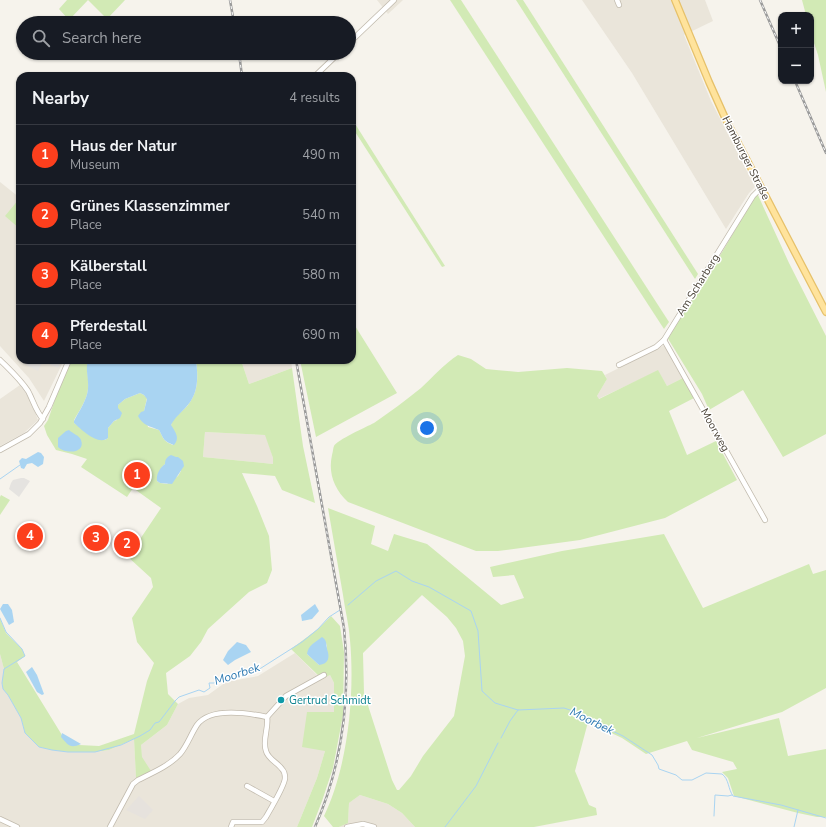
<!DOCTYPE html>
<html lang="en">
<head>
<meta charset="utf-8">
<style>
  :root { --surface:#171b24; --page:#20242c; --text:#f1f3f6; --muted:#9ea1a6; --line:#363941; --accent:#fc3f1d }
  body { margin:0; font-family:"Nunito Sans",sans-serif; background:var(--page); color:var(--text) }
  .controls { position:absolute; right:12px; top:12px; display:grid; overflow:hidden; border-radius:8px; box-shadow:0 1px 3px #0004 }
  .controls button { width:36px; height:36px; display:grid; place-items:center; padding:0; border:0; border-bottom:1px solid var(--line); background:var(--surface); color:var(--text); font:20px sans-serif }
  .you { position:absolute; left:427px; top:428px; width:14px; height:14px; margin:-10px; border:3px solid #fff; border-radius:50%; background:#1a73e8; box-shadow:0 0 0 6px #1a73e833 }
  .badge { display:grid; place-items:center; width:26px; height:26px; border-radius:50%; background:var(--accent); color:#fff; font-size:13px; font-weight:700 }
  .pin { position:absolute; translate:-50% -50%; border:2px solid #fff; box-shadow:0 1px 4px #0006 }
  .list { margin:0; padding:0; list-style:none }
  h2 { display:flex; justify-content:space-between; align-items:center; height:52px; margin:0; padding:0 16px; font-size:17px }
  h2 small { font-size:13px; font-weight:400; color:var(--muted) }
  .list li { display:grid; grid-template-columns:26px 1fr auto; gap:12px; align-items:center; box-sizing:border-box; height:60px; padding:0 16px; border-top:1px solid var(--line) }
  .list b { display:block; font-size:15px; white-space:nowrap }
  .list p { margin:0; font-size:13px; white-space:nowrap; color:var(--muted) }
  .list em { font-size:13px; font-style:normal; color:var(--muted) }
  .icon { flex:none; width:22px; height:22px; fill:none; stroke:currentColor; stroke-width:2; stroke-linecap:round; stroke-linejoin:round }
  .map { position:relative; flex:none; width:826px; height:827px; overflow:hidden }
  .search { position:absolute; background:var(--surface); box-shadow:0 1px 3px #0004; left:16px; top:16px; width:340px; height:44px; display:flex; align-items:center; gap:10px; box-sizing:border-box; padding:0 14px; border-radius:22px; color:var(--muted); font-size:15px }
  .panel { position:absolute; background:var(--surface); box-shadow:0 1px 3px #0004; left:16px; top:72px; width:340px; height:292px; border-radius:12px }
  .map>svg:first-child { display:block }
  .residential { fill:#eae5da }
  .industrial { fill:#e6e2dd }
  .green { fill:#d2eab5; fill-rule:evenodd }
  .parking { fill:#e5e3e0 }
  .water { fill:#a9d4f2 }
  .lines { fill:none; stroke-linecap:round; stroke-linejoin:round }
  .stream { stroke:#a9d4f2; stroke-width:1 }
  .minor-casing { stroke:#c2bbae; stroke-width:6 }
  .major-casing { stroke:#e6c16a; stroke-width:8 }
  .minor { stroke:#fff; stroke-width:4.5 }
  .major { stroke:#ffe39c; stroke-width:5.5 }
  .rail-casing { stroke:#9a9a9a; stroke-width:2.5 }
  .rail { stroke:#fff; stroke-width:1; stroke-dasharray:3; stroke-linecap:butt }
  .culture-dot { fill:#0f9aa8; stroke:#fff; stroke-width:1.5 }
  .labels { text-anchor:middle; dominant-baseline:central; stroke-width:3; stroke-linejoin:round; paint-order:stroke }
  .street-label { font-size:11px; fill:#4b4439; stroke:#fff }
  .culture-label { font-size:11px; fill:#0d838f; stroke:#fff; text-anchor:start }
  .water-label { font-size:12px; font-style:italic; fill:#2e7ab2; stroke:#fff }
</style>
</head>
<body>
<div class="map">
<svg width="826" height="827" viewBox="0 0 826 827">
  <rect width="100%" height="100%" fill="#f6f3ec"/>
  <g class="residential">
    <path d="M377,0H403L388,14Z"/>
    <path d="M582,0H705L713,21L684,35L711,101L755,187L749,193L726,229L632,73Z"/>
    <path d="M0,182L20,198V360H64L44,401L29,378L0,346Z"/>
    <path d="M665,345L683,378L667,386L658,371L598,399L597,396L607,379L605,375Z"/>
    <path d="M241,360H291L292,368L249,384Z"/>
    <path d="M20,385L30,400L38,420L24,433L0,446V399Z"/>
    <path d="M205,432L266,435L273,458V464L203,457Z"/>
    <path d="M295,653L321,679L330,675L334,683V713L307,712L325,751L317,778L297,827H0V654L4,669L2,683L3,689L8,695L21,718L25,733L39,747L52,750L68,752H95L109,750L134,739L136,777L142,775L141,745L167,725L178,704L189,698L208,695L226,682L258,676Z"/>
    <path d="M360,795L388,804L402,813L415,827H339L348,822L349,803Z"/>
  </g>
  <path class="industrial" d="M139,796L153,810L145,819L126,810Z"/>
  <g class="green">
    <path d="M67,0H125L107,19L88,0L69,20L59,9Z"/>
    <path d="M450,0H461L669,322L664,329Z"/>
    <path d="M516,0H523L698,274L695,279Z"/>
    <path d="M802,0H826V92L818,55L811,34V15H806Z"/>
    <path d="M352,119L445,266L442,267L352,127Z"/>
    <path d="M757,193L789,263L826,336V434L783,457L743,390L709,410L702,394L667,337L718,259Z"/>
    <path d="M19,199L20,200V229L5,216Z"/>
    <path d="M352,321L397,393L316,437L300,360H352Z"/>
    <path d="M458,355L471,359L486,369L496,370L518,372L567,368L602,371L607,379L597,396L599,399L658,370L667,386L683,378L694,398L669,411L687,455L716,441L737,480L665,518L580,540L498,551H476L348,502C334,489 328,473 332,455C333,452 333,448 334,446C337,440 366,427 374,423C390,412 406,400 421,388C433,377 444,364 458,355Z"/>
    <path d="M71,360H88C86,369 89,379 88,389C87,400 79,411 74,420V423L92,436L105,440L108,438V428L114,421L117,420L118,405L125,399L140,393L144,395L147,398L144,411L148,427L159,430C164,439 163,441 173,445C173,439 171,432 171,427C171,417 183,412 188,405C199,391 198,376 196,360H241L249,384L292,368L303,446L315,503L282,490L275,476L242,473L257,506L269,536L272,570L267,583L249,592L208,629L201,642L190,656L166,673L168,694L178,704L167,725L141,745L142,757L151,771L136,778L134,739L109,750L95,752H68L52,750L39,747L25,733L21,718L8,695L3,689L2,683L4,669L0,654V618L6,633L22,649L25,656L17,662L65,740L79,745L99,746L134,734L147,681L154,663L137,642L132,618L153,587L151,578L128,557L161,508L133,488L127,497L81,467L87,459L72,454L56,450L47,435L44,426L48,420L60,385ZM205,432L265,435L273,458V464L203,457ZM165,464L181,471L178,476L167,484L160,483L157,481L162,467Z"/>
    <path d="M1,495L10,500L0,515V497Z"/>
    <path d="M328,508L375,526L371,544L388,551L394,534L427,544L501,605L524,598L514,575L493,577L490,567L562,551L664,534L703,608L809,564L813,574L826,570V688L782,712L697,738L779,718L788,756L826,749V817H817L798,813L734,796L728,778L722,772L737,769L733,762L692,750L687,741L646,754L622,738L588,722L575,771L589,805L596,808L597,815L534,827H415L402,813L388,804L360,795L349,803L348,823L339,827H333L324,816C348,766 355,695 350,640C349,625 345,610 343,595C338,566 333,537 328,508ZM422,595L447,617L456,628L463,641L465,656L454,716L423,756L411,776L399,790H397L392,780L364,693L363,653Z"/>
    <path d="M331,616L340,626L344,652L343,715L333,768L322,801L312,827H297L317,778L325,751L302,747L307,712H334V683L330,675L322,679L291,649L318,629ZM326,643L327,646L319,665L307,654Z"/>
  </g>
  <g class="parking">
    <path d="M29,360H62L58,368L43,361L38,371L26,365Z"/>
    <path d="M21,478H24L30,481L19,497L9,489L11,483L13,480Z"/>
  </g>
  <g class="water">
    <path d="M88,360H196C198,376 199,393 187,406C181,413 175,417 171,425C176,433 180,438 174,445C163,441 164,439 159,430C150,426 143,426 138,416L141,412L144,411L147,399L144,395L140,393L125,399L118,405V408L122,413L120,418L114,421L108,428V438C98,446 82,430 74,423V421C79,411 87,400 88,389C89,379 85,369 88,360Z"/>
    <path d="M69,430C72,433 80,436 81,440C86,454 65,454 58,447V438L66,431Z"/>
    <path d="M38,452L41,453L44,457L43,464L38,467L32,463L27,464L24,469L21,468L19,461L22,458L26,459Z"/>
    <path d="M171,455L176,457H178L183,461L184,466L172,484L160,483L157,481C156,474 160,468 165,464C165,459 167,457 171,455Z"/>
    <path d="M3,604H8L12,610L14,622L9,625L0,609Z"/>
    <path d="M315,604L319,611L312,619L302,621L301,615Z"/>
    <path d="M322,637C327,640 326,644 327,649C330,657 329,664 319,665L307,654C308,645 316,642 322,637Z"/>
    <path d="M237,642L246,645L251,652L235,660L228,665L223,660L228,651Z"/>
    <path d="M32,667L37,675L44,694L42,695L37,692L26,672Z"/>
    <path d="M62,733L81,744C70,749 68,745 61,737Z"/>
  </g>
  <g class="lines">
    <g class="stream">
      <path d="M0,479L20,465"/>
      <path d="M348,605L376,581L396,571L412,581L429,587L471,611L478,631L482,691L495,703L518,710L564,708L573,711L587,719L623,736L652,755L658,765L659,769L676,775L682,780H692L706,773L722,774C729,779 728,789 733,796L781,805L826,818"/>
      <path d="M0,618L6,632L22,649L25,656L4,669L2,683L3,689L8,695L21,718L25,733L39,747L52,750L68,752H95L121,745L140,736L150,730L155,723L159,722L175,701L179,697L199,690L204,692L210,688L209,683H214L217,681H220L223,677L258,670L302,642L318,629L329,617L340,610"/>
      <path d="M501,738L510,721L518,710"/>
      <path d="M714,816L715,795L728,796L732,795"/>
      <path d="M445,827L476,786L498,743"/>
      <path d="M794,827L798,810"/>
    </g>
    <g class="minor-casing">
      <g id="minor">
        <path d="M617,0L619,5"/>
        <path d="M349,43L394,0"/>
        <path d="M315,76L339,53"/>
        <path d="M664,340L765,520"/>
        <path d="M0,360C10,370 20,379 28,391C33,400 36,412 43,419"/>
        <path d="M619,365L656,347L664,340L753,196L762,187"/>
        <path d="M0,450L29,434L40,423L49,407L69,360"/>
        <path d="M267,717L286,696L324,675"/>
        <path d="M247,786L274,801"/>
        <path d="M0,819L17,827"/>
        <path d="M110,827L133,784L138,780C152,773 169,766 180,754C187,746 191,734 197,725C210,707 248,713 267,717"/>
        <path d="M231,827L233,822H262L266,817C270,810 285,785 285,778C285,775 285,772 282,769C278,763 268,759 266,751C262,740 269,728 267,717"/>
        <path d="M347,827L363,824L374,827"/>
      </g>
    </g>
    <g class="major-casing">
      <path id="major" d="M675,0L709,82L726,120L826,312"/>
    </g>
    <use href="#minor" class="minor"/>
    <use href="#major" class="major"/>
    <g class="rail-casing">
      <g id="rail">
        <path d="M230,0L234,23"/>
        <path d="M760,0L781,48"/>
        <path d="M239,53L242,76"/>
        <path d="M795,81L826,153"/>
        <path d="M296,360L344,628C351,698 343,763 315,827"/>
      </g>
    </g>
    <use href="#rail" class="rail"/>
  </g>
  <circle class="culture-dot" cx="281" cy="700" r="4"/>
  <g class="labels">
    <g class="street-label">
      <text transform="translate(746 158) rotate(63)">Hamburger Straße</text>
      <text transform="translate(698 285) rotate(-58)">Am Scharberg</text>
      <text transform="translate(715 430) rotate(61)">Moorweg</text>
    </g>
    <g class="culture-label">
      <text x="289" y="700">Gertrud Schmidt</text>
    </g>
    <g class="water-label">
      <text transform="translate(237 674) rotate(-18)">Moorbek</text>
      <text transform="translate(592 721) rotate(26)">Moorbek</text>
    </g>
  </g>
</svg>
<div class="controls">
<button>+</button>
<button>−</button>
</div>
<div class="you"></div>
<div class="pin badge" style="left:137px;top:475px">1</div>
<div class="pin badge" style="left:127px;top:544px">2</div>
<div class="pin badge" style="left:96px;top:538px">3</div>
<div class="pin badge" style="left:30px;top:536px">4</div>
<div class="search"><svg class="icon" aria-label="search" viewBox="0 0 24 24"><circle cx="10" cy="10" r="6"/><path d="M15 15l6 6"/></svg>Search here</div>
<section class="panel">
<h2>Nearby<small>4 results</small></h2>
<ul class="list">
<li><span class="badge">1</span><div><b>Haus der Natur</b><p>Museum</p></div><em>490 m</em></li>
<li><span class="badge">2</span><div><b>Grünes Klassenzimmer</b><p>Place</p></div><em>540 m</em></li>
<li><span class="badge">3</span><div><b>Kälberstall</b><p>Place</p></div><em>580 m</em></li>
<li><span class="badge">4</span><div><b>Pferdestall</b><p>Place</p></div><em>690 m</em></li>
</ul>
</section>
</div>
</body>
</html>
